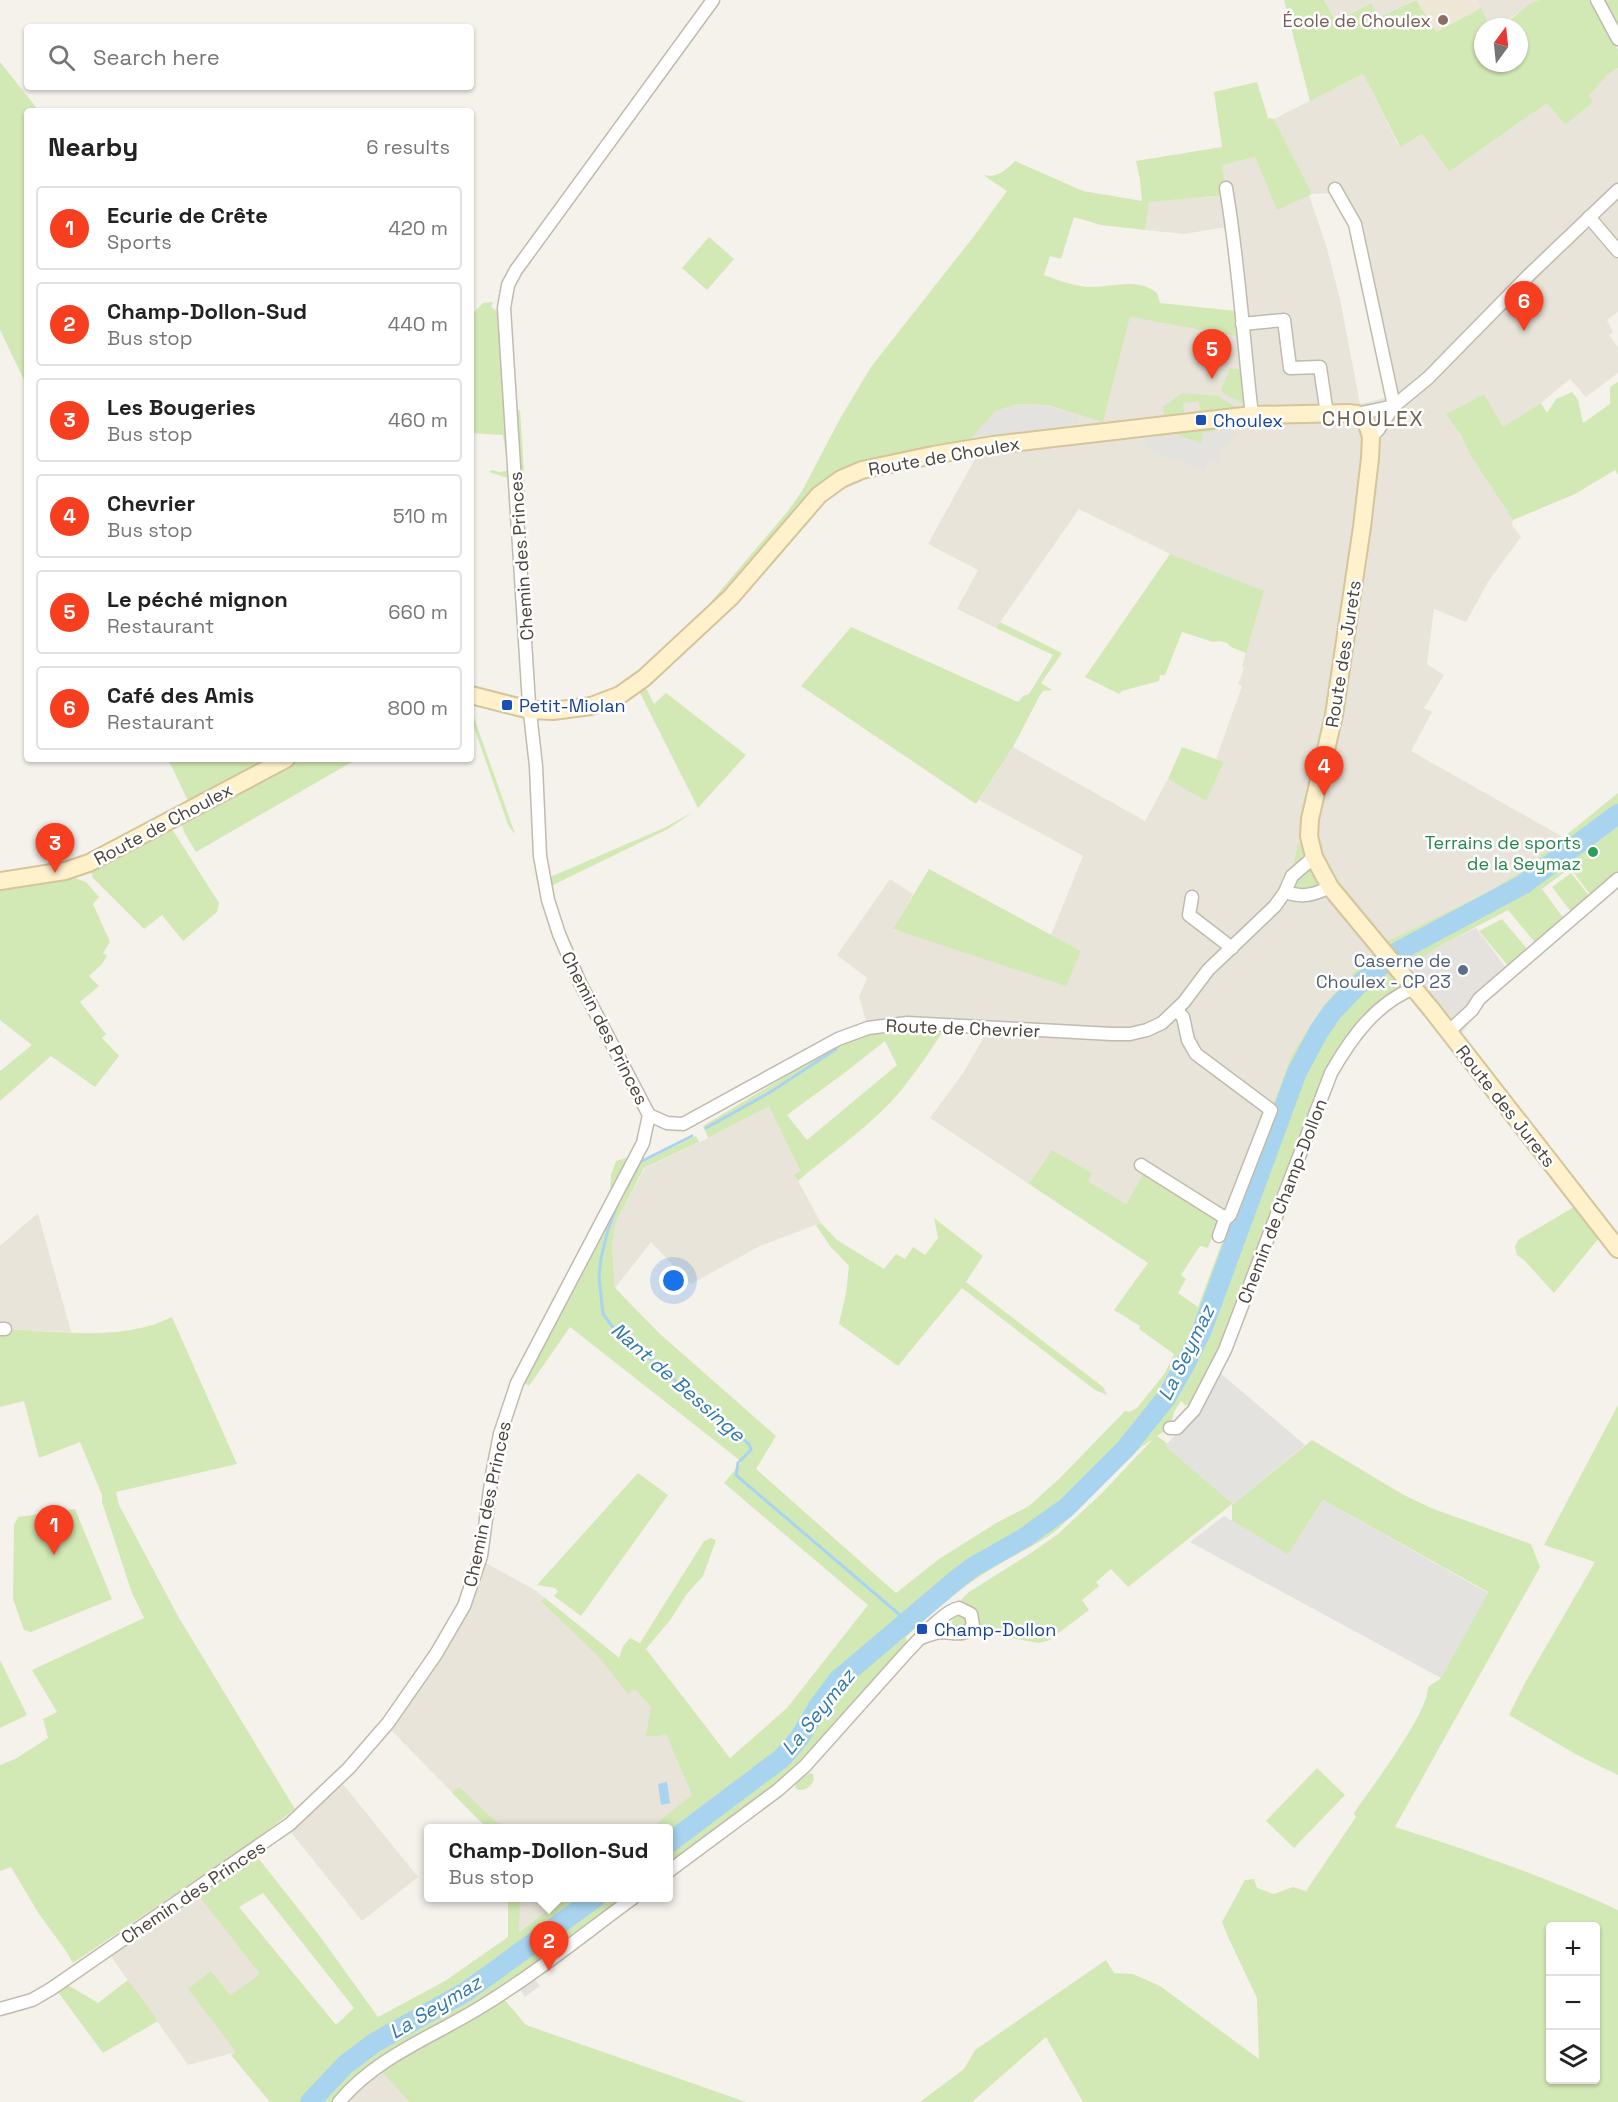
<!DOCTYPE html>
<html lang="en">
<head>
<meta charset="utf-8">
<style>
  :root { --surface:#fff; --page:#f6f6f6; --text:#222; --muted:#767676; --line:#e0e0e0; --accent:#f63f21 }
  body { margin:0; font-family:"Space Grotesk",sans-serif; background:var(--page); color:var(--text) }
  .controls { position:absolute; right:18px; bottom:18px; display:grid; overflow:hidden; border-radius:6px; box-shadow:0 2px 4px #0004 }
  .controls button { width:54px; height:54px; display:grid; place-items:center; padding:0; border:0; border-bottom:2px solid var(--line); background:var(--surface); color:var(--text); font:30px sans-serif }
  .compass { position:absolute; left:1474px; top:18px; width:54px; height:54px; border-radius:50%; background:var(--surface); box-shadow:0 2px 4px #0004; rotate:15deg }
  .you { position:absolute; left:674px; top:1281px; width:21px; height:21px; margin:-15px; border:4px solid #fff; border-radius:50%; background:#1a73e8; box-shadow:0 0 0 9px #1a73e833 }
  .badge { display:grid; place-items:center; width:39px; height:39px; border-radius:50%; background:var(--accent); color:#fff; font-size:20px; font-weight:700 }
  .pin { position:absolute; translate:-50% -50px; filter:drop-shadow(0 2px 3px #0008) }
  .pin::after { content:''; position:absolute; top:32px; width:21px; height:18px; background:inherit; clip-path:polygon(0 0,100% 0,50% 100%) }
  .popup { position:absolute; left:424px; top:1824px; width:249px; height:78px; box-sizing:border-box; display:grid; place-content:center; border-radius:6px; background:var(--surface); filter:drop-shadow(0 2px 4px #0005); font-size:20px; white-space:nowrap; color:var(--muted) }
  .popup b { font-size:22px; color:var(--text) }
  .popup::after { content:''; position:absolute; left:50%; top:100%; margin-left:-12px; border:12px solid transparent; border-top-color:var(--surface) }
  .list { margin:0; padding:0; list-style:none }
  h2 { display:flex; justify-content:space-between; align-items:center; height:78px; margin:0; padding:0 24px; font-size:26px }
  h2 small { font-size:20px; font-weight:400; color:var(--muted) }
  .list li { display:grid; grid-template-columns:39px 1fr auto; gap:18px; align-items:center; box-sizing:border-box; height:84px; margin:0 12px 12px; padding:0 12px; border:2px solid var(--line); border-radius:6px }
  .list b { display:block; font-size:22px; white-space:nowrap }
  .list p { margin:0; font-size:20px; white-space:nowrap; color:var(--muted) }
  .list em { font-size:20px; font-style:normal; color:var(--muted) }
  .icon { flex:none; width:33px; height:33px; fill:none; stroke:currentColor; stroke-width:2; stroke-linecap:round; stroke-linejoin:round }
  .map { position:relative; flex:none; width:1618px; height:2102px; overflow:hidden }
  .search { position:absolute; background:var(--surface); box-shadow:0 2px 4px #0004; left:24px; top:24px; width:450px; height:66px; display:flex; align-items:center; gap:15px; box-sizing:border-box; padding:0 21px; border-radius:6px; color:var(--muted); font-size:22px }
  .panel { position:absolute; background:var(--surface); box-shadow:0 2px 4px #0004; left:24px; top:108px; width:450px; height:654px; border-radius:6px }
  .map>svg:first-child { display:block }
  .residential { fill:#e9e4d9 }
  .industrial { fill:#e5e1dc }
  .education { fill:#eee7d5 }
  .green { fill:#d2e8b5; fill-rule:evenodd }
  .parking { fill:#e4e2df }
  .water { fill:#a9d4f0 }
  .lines { fill:none; stroke-linecap:round; stroke-linejoin:round }
  .stream { stroke:#a9d4f0; stroke-width:3 }
  .river { stroke:#a9d4f0; stroke-width:20 }
  .street-casing { stroke:#c1baad; stroke-width:15 }
  .secondary-casing { stroke:#d4c59b; stroke-width:20 }
  .street { stroke:#fff; stroke-width:12 }
  .secondary { stroke:#fef1cc; stroke-width:16 }
  .education-dot { fill:#8d6e63; stroke:#fff; stroke-width:2 }
  .transit-dot { fill:#1a4fb4; stroke:#fff; stroke-width:2 }
  .leisure-dot { fill:#2e9e5b; stroke:#fff; stroke-width:2 }
  .service-dot { fill:#5c6f8a; stroke:#fff; stroke-width:2 }
  .labels { text-anchor:middle; dominant-baseline:central; stroke-width:5; stroke-linejoin:round; paint-order:stroke }
  .education-label { font-size:18px; fill:#785e54; stroke:#fff; text-anchor:end }
  .transit-label { font-size:18px; fill:#164399; stroke:#fff; text-anchor:start }
  .street-label { font-size:18px; fill:#494339; stroke:#fff }
  .leisure-label { font-size:18px; fill:#27864d; stroke:#fff; text-anchor:end }
  .service-label { font-size:18px; fill:#4e5e75; stroke:#fff; text-anchor:end }
  .water-label { font-size:20px; font-style:italic; fill:#307aad; stroke:#fff }
  .quarter-label { font-size:21px; letter-spacing:1.5px; fill:#6c6050; stroke:#fff }
</style>
</head>
<body>
<div class="map">
<svg width="1618" height="2102" viewBox="0 0 1618 2102">
  <rect width="100%" height="100%" fill="#f5f2eb"/>
  <g class="residential">
    <path d="M1324,0H1415L1379,17L1370,3L1340,19L1334,18Z"/>
    <path d="M1416,0H1538L1504,22L1493,24L1488,23L1480,8L1435,32Z"/>
    <path d="M1618,68V312L1607,320L1613,332L1609,335L1618,347V373L1586,397L1570,379L1541,403L1502,428L1484,394L1447,414L1461,435L1470,455L1513,520L1512,525L1521,537L1488,582L1466,622L1434,609L1427,664L1444,675L1424,708L1432,712L1411,751L1563,837L1524,870L1490,891L1386,942L1344,982L1323,1006L1292,1054L1223,1240L1145,1171L1126,1204L1088,1181L1092,1173L1052,1151L1029,1184L930,1118L963,1073L983,1039L977,1034L868,1028L859,997L867,978L837,955L890,879L913,894L893,930L1081,951L1051,935L1083,856L979,800L1013,747L1145,821L1168,779L1206,800L1224,762L1216,759L1242,686L1238,684L1244,668L1242,666L1263,591L1170,554L1079,509L996,628L957,609L978,570L928,544L977,455L968,442L996,411L1018,404L1048,405L1103,421L1130,317L1237,335L1234,267L1227,227L1184,234L1145,230L1148,202L1224,195L1226,188L1222,165L1255,157L1277,209L1309,195L1326,245L1340,299L1360,404L1389,397L1354,230L1333,193L1312,194L1274,119L1363,74L1399,147L1422,134L1449,172L1547,103L1565,125L1593,102L1589,96L1607,75Z"/>
    <path d="M769,1105L800,1172L795,1175L821,1223L760,1246L691,1284L651,1242L615,1288L612,1246L616,1222L645,1168L708,1138Z"/>
    <path d="M38,1213L71,1332L6,1329L0,1333V1246Z"/>
    <path d="M484,1562L535,1590L616,1655L610,1657L660,1718L697,1807L666,1828H487L389,1728L438,1659L461,1624L472,1600Z"/>
    <path d="M342,1783L418,1877L362,1921L290,1831Z"/>
    <path d="M198,1895L260,1974L230,1995L237,2052L188,2065L110,1955Z"/>
    <path d="M508,1898H563L518,1932Z"/>
    <path d="M503,1998L382,2072L409,2102H332L345,2087Z"/>
  </g>
  <path class="industrial" d="M1476,928L1507,969L1491,996L1459,1036L1418,984L1412,965L1440,946Z"/>
  <path class="education" d="M1416,0H1477L1481,8L1435,32Z"/>
  <g class="green">
    <path d="M1284,0H1324L1334,18L1340,19L1371,3L1379,17L1416,0L1436,32L1481,8L1488,23C1509,30 1521,5 1539,0C1550,0 1578,0 1592,0L1618,50V68L1607,75L1589,96L1593,102L1565,125L1547,103L1449,172L1422,134L1400,147L1363,74L1310,101ZM1483,27H1519V63H1483Z"/>
    <path d="M1604,0H1618V32L1605,3Z"/>
    <path d="M0,62L39,111H27V386L0,330Z"/>
    <path d="M1257,82L1268,118L1274,119L1312,194L1277,210L1255,157L1222,165L1226,188L1225,195L1149,202L1145,230L1101,225L1074,217L1061,259L1050,256L1044,275C1058,280 1076,287 1091,287C1113,287 1138,277 1157,293L1160,303L1236,311L1237,336L1130,317L1103,422L1048,405L1018,404L996,411L968,442L840,471L825,480L740,578L699,616L788,511L802,491L841,417L871,367L974,236L1007,191L983,175C998,178 1005,171 1015,161L1083,191L1142,201L1140,180L1136,161L1222,147L1214,92Z"/>
    <path d="M709,237L734,259L707,290L682,268Z"/>
    <path d="M493,302L491,307L498,312L510,475L508,478L489,472L492,470L500,472L506,471L508,468L503,435L471,433V315L483,303Z"/>
    <path d="M1230,368L1241,370L1244,398L1242,403L1223,393L1221,390Z"/>
    <path d="M1618,382V475L1615,470L1575,494L1513,520L1470,455L1461,435L1446,414L1484,394L1503,427L1541,403L1547,413L1556,399L1572,392L1578,400L1583,423L1610,404V387Z"/>
    <path d="M1182,393L1217,396L1236,407L1200,411L1199,401L1183,403L1184,413L1165,419L1163,407Z"/>
    <path d="M520,410L526,504H521L514,411Z"/>
    <path d="M1219,427L1202,444L1173,433L1162,437L1155,435V432Z"/>
    <path d="M1170,554L1264,591L1246,653L1231,647L1227,643L1220,641L1213,642L1182,632L1165,675H1160L1159,681L1122,691L1119,694L1085,677Z"/>
    <path d="M1000,622L1062,653L1041,683L1052,690L1043,691L1040,695L1013,747L976,804L801,686L851,627L1018,702L1023,696L1029,694L1053,655L996,628Z"/>
    <path d="M646,688L654,704L666,693L746,755L698,808L640,693Z"/>
    <path d="M471,709L515,834L509,827L471,719Z"/>
    <path d="M1182,747L1224,762L1206,801L1168,779Z"/>
    <path d="M168,759H273L189,803Z"/>
    <path d="M306,759H357L196,852L184,832L181,821L295,760Z"/>
    <path d="M1618,793V883L1596,902L1570,868L1542,889L1565,920L1537,945L1508,910L1440,946L1412,965L1409,961L1404,964L1386,942L1490,891L1523,870Z"/>
    <path d="M693,812L668,829L551,886L550,877L664,828Z"/>
    <path d="M170,829L174,832L219,903L217,912L183,941L162,915L144,929L92,877V868Z"/>
    <path d="M1304,841C1306,851 1303,860 1293,866L1298,844Z"/>
    <path d="M1308,868L1313,870L1318,885L1315,890L1298,891L1293,886L1297,876Z"/>
    <path d="M929,869L1081,951L1066,986L893,929Z"/>
    <path d="M1571,873L1590,897L1572,913L1552,887Z"/>
    <path d="M72,877L86,882L99,897L93,904L110,942L103,953L107,956L102,964L89,976L99,986L80,1002L106,1034L102,1038L119,1056L95,1087L51,1056L0,1101V1071L32,1045L0,1020V888Z"/>
    <path d="M1502,919L1528,950L1509,967L1479,931Z"/>
    <path d="M1375,952L1414,988L1381,1007L1324,1089L1316,1092L1308,1114L1311,1123L1291,1177L1282,1182L1273,1203L1277,1212L1253,1275L1244,1279L1237,1302L1241,1308L1197,1405H1185L1181,1401L1174,1412L1170,1428L1157,1436L1168,1444L1166,1446L1233,1504L1312,1440L1402,1494L1431,1508L1531,1544L1540,1567L1395,1827C1471,1851 1546,1877 1618,1910V2102H1083L1046,2037L972,2102H920L964,2069L975,2050L1106,1960L1114,1973L1133,1974L1160,1986L1259,2059L1257,1998L1228,1937L1222,1922L1245,1880L1254,1879L1257,1888L1274,1894L1293,1887L1306,1891L1356,1817L1354,1813C1371,1788 1429,1712 1428,1687L1440,1679L1488,1592L1323,1500L1288,1555L1232,1521V1504L1128,1587L1111,1569L1096,1582L1099,1586L1082,1600L1089,1610L1048,1641L1038,1643L981,1632C974,1616 984,1608 959,1602L969,1592L1031,1553L1058,1534L1102,1493L1153,1439L1140,1448L1057,1530C1037,1545 1014,1555 993,1568C961,1587 933,1612 906,1637L907,1643L815,1748L791,1772L669,1866V1828H657V1823L692,1795L666,1734L657,1736H646L651,1707L635,1689L628,1694L598,1656L541,1601L545,1598L619,1658L623,1646L630,1638L640,1643L704,1541L711,1538L716,1540L703,1576L686,1595L671,1619L646,1649L730,1758L787,1708L868,1605L724,1483L742,1462L570,1327L529,1386L524,1383L641,1163L696,1136L699,1142L644,1168L616,1222L612,1246L615,1288L659,1333L776,1436L756,1469L896,1593L939,1559L998,1522L1029,1506L1061,1477L1125,1411L1130,1412L1137,1408L1165,1373L1174,1354L1139,1329L1140,1326L1114,1310L1148,1263L1029,1184L1052,1150L1092,1173L1088,1181L1126,1204L1145,1171L1212,1211L1218,1222L1208,1248L1200,1246L1181,1275L1186,1279L1178,1293L1198,1307L1292,1054L1323,1006L1344,982ZM1550,1926H1596V2080H1550Z"/>
    <path d="M890,1029L932,1030V1033H942C926,1057 910,1081 890,1103C862,1132 828,1155 798,1181L794,1175L800,1171L769,1106L708,1138L703,1126L839,1044L864,1035ZM885,1041L897,1065L807,1140L787,1115L843,1074Z"/>
    <path d="M629,1157L610,1193L611,1175L616,1161Z"/>
    <path d="M1574,1207L1598,1239L1554,1293L1524,1260L1517,1255L1515,1247L1518,1240Z"/>
    <path d="M934,1218L983,1256L966,1282L1103,1387L1107,1395L1095,1390L962,1288L898,1366L839,1324L846,1293L849,1266L830,1246L816,1225L821,1223L837,1240L884,1269L896,1254L905,1259L913,1247L925,1255L938,1238Z"/>
    <path d="M172,1317L237,1464L116,1492L119,1505L179,1618L295,1809L259,1837L73,1963L66,1951L39,1914L11,1867L0,1871V1765L15,1759L48,1738L43,1719L57,1712L32,1670L144,1618L132,1593L102,1502V1495L80,1442L39,1458L24,1401L0,1407V1333L5,1329C59,1331 122,1342 172,1317Z"/>
    <path d="M1618,1405V1775L1577,1755L1509,1715L1526,1681L1595,1562L1544,1545Z"/>
    <path d="M638,1473L668,1495L581,1616L554,1596L558,1591L555,1588L537,1585Z"/>
    <path d="M75,1509L112,1599L31,1632L24,1630L13,1599L14,1525L18,1517Z"/>
    <circle cx="959" cy="1622" r="7"/>
    <path d="M0,1660L27,1715L0,1728Z"/>
    <path d="M1317,1768L1345,1795L1294,1848L1266,1821Z"/>
    <path d="M809,1773L813,1774L814,1779C811,1787 805,1792 796,1789L795,1783Z"/>
    <path d="M459,1787L497,1823L508,1828H487L452,1793Z"/>
    <path d="M259,1859L319,1935L378,2017L445,1981L508,1937V1898H520L519,1932L563,1898H625L496,1991L345,2087L332,2102H270L231,2055L236,2052L188,1989L211,1971L230,1995L260,1974L198,1895L249,1860ZM263,1893L354,2008L336,2025L239,1907Z"/>
    <path d="M128,1980L158,2021L103,2053L58,1992L68,1985L98,2003Z"/>
    <path d="M503,1998L526,2025L746,2102H409L382,2072Z"/>
  </g>
  <g class="parking">
    <path d="M1515,297L1527,309L1522,314L1516,308L1510,316L1504,309Z"/>
    <path d="M1019,405L1047,406L1078,417L1077,424L1053,426V429L973,437L996,411Z"/>
    <path d="M1243,426L1223,447L1217,463L1209,460L1204,471L1148,449L1141,436L1155,435L1162,437L1173,433L1201,444L1203,432L1217,431L1219,427Z"/>
    <path d="M1218,1371L1305,1445L1233,1504L1165,1446L1194,1415Z"/>
    <path d="M1323,1500L1488,1593L1441,1678L1190,1542L1224,1516L1288,1555Z"/>
    <path d="M535,1979L540,1986L525,1997L520,1990Z"/>
  </g>
  <path class="water" d="M667,1782L670,1803L661,1805L658,1784Z"/>
  <g class="lines">
    <g class="stream">
      <path d="M706,1128L769,1093L836,1049"/>
      <path d="M626,1189L640,1162L692,1136"/>
      <path d="M617,1205L608,1230L601,1258L599,1277L603,1314L612,1326L749,1444L751,1450L738,1463L736,1475L907,1621"/>
    </g>
    <g class="river">
      <path d="M669,1843L782,1758L800,1737L820,1704L838,1680L956,1580L973,1567L1024,1538L1066,1508L1126,1448L1166,1398L1187,1361L1202,1330L1297,1072L1319,1031L1332,1012L1357,986L1397,952L1524,884L1618,814"/>
      <path d="M310,2102L345,2065L374,2043L467,1991L595,1898"/>
    </g>
    <g class="street-casing">
      <g id="street">
        <path d="M1597,0L1618,39"/>
        <path d="M1226,188C1239,263 1243,339 1252,415"/>
        <path d="M1335,189L1355,224L1394,406"/>
        <path d="M1589,217L1618,251"/>
        <path d="M1242,324L1284,320L1290,368L1320,367L1327,414"/>
        <path d="M1357,414L1394,406"/>
        <path d="M1371,437L1378,430L1394,406L1428,378L1529,275L1618,190"/>
        <path d="M1285,892C1302,898 1314,895 1330,887"/>
        <path d="M1192,897L1189,915L1232,948"/>
        <path d="M1448,1032L1472,1010L1479,999L1618,879"/>
        <path d="M649,1115L667,1123L683,1124L838,1039L868,1028L907,1023L1112,1034H1130L1147,1030L1162,1023L1184,1002L1208,970L1275,906L1285,892L1292,876L1314,857"/>
        <path d="M1141,1165L1222,1216L1228,1217L1230,1215L1271,1110L1196,1054L1188,1040L1183,1017L1176,1010"/>
        <path d="M1219,1236L1226,1216"/>
        <path d="M0,1329H5"/>
        <path d="M1170,1428H1177L1194,1410L1225,1350L1331,1073C1351,1038 1375,1004 1414,988"/>
        <path d="M669,1871L778,1790L805,1766L906,1653C918,1641 943,1611 959,1608L971,1614L973,1625C966,1638 953,1632 941,1632C934,1633 928,1635 921,1638"/>
        <path d="M0,2009L32,2000L51,1989L290,1824L349,1768L388,1723L436,1654L464,1606L481,1556L492,1475L500,1434L517,1383L643,1143L649,1115L580,983L559,934L548,900L540,856L536,766L529,704L504,308L508,285L516,270L713,0"/>
        <path d="M339,2102C377,2056 435,2036 484,2005C536,1973 584,1934 633,1898"/>
      </g>
    </g>
    <g class="secondary-casing">
      <g id="secondary">
        <path d="M471,695L530,710L553,711L591,706L620,695L644,678L731,597L819,495L841,479L862,470L933,455L993,445L1252,415L1349,413L1357,414L1367,424L1371,437L1370,458L1362,527L1334,715L1310,819L1309,836L1314,857L1330,887L1431,1009L1618,1249"/>
        <path d="M0,881L65,871L89,863L286,759"/>
      </g>
    </g>
    <use href="#street" class="street"/>
    <use href="#secondary" class="secondary"/>
  </g>
  <circle class="education-dot" cx="1443" cy="20" r="6"/>
  <g class="transit-dot">
    <rect x="1195" y="414" width="12" height="12" rx="3"/>
    <rect x="501" y="699" width="12" height="12" rx="3"/>
    <rect x="916" y="1623" width="12" height="12" rx="3"/>
  </g>
  <circle class="leisure-dot" cx="1593" cy="852" r="6"/>
  <circle class="service-dot" cx="1463" cy="970" r="6"/>
  <g class="labels">
    <g class="education-label">
      <text x="1431" y="20">École de Choulex</text>
    </g>
    <g class="transit-label">
      <text x="1213" y="420">Choulex</text>
      <text x="519" y="705">Petit-Miolan</text>
      <text x="934" y="1629">Champ-Dollon</text>
    </g>
    <g class="street-label">
      <text transform="translate(944 456) rotate(-10)">Route de Choulex</text>
      <text transform="translate(521 556) rotate(-94)">Chemin des Princes</text>
      <text transform="translate(1343 654) rotate(-81)">Route des Jurets</text>
      <text transform="translate(163 824) rotate(-28)">Route de Choulex</text>
      <text transform="translate(605 1028) rotate(63)">Chemin des Princes</text>
      <text transform="translate(963 1028) rotate(2)">Route de Chevrier</text>
      <text transform="translate(1506 1106) rotate(52)">Route des Jurets</text>
      <text transform="translate(1282 1201) rotate(-69)">Chemin de Champ-Dollon</text>
      <text transform="translate(487 1504) rotate(-78)">Chemin des Princes</text>
      <text transform="translate(193 1892) rotate(-34)">Chemin des Princes</text>
    </g>
    <g class="leisure-label">
      <text x="1581" y="842">Terrains de sports<tspan x="1581" dy="21">de la Seymaz</tspan></text>
    </g>
    <g class="service-label">
      <text x="1451" y="960">Caserne de<tspan x="1451" dy="21">Choulex - CP 23</tspan></text>
    </g>
    <g class="water-label">
      <text transform="translate(1186 1353) rotate(-64)">La Seymaz</text>
      <text transform="translate(678 1382) rotate(41)">Nant de Bessinge</text>
      <text transform="translate(818 1712) rotate(-51)">La Seymaz</text>
      <text transform="translate(435 2007) rotate(-31)">La Seymaz</text>
    </g>
    <g class="quarter-label">
      <text x="1373" y="418">CHOULEX</text>
    </g>
  </g>
</svg>
<div class="controls">
<button>+</button>
<button>−</button>
<button><svg class="icon" aria-label="layers" viewBox="0 0 24 24"><path d="M12 4l9 5-9 5-9-5zM3 14l9 5 9-5"/></svg></button>
</div>
<svg class="compass" viewBox="-18 -18 36 36"><path d="M0-13l5 13h-10z" fill="#e53935"/><path d="M0 13l5-13h-10z" fill="#767676"/></svg>
<div class="you"></div>
<div class="pin badge" style="left:54px;top:1555px">1</div>
<div class="pin badge" style="left:549px;top:1971px">2</div>
<div class="popup"><b>Champ-Dollon-Sud</b>Bus stop</div>
<div class="pin badge" style="left:55px;top:873px">3</div>
<div class="pin badge" style="left:1324px;top:796px">4</div>
<div class="pin badge" style="left:1212px;top:379px">5</div>
<div class="pin badge" style="left:1524px;top:331px">6</div>
<div class="search"><svg class="icon" aria-label="search" viewBox="0 0 24 24"><circle cx="10" cy="10" r="6"/><path d="M15 15l6 6"/></svg>Search here</div>
<section class="panel">
<h2>Nearby<small>6 results</small></h2>
<ul class="list">
<li><span class="badge">1</span><div><b>Ecurie de Crête</b><p>Sports</p></div><em>420 m</em></li>
<li><span class="badge">2</span><div><b>Champ-Dollon-Sud</b><p>Bus stop</p></div><em>440 m</em></li>
<li><span class="badge">3</span><div><b>Les Bougeries</b><p>Bus stop</p></div><em>460 m</em></li>
<li><span class="badge">4</span><div><b>Chevrier</b><p>Bus stop</p></div><em>510 m</em></li>
<li><span class="badge">5</span><div><b>Le péché mignon</b><p>Restaurant</p></div><em>660 m</em></li>
<li><span class="badge">6</span><div><b>Café des Amis</b><p>Restaurant</p></div><em>800 m</em></li>
</ul>
</section>
</div>
</body>
</html>
